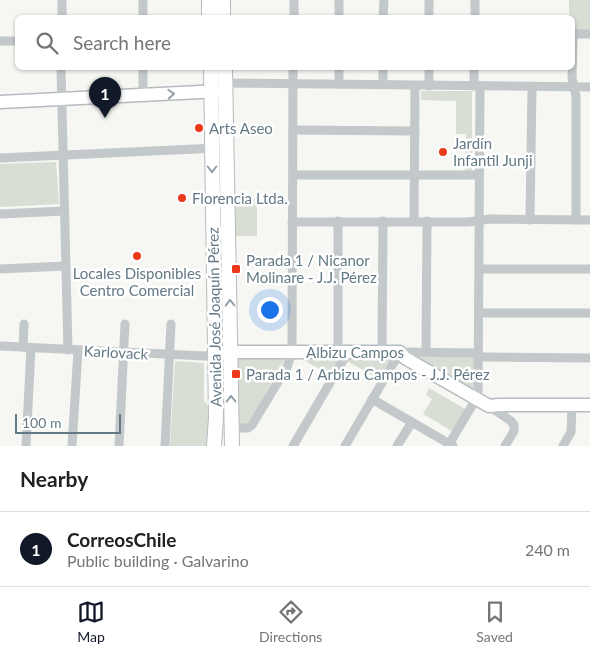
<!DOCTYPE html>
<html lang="en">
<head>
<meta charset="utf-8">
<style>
  :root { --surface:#fff; --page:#f2f2f2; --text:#202124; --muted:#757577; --line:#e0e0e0; --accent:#111827 }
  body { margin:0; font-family:Lato,sans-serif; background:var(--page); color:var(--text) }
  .scale { position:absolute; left:15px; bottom:12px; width:106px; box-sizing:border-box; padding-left:5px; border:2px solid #637985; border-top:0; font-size:14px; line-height:18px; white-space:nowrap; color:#637985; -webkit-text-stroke:4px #fff; paint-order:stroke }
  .you { position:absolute; left:269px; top:309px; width:18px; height:18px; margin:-12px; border:4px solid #fff; border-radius:50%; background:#1a73e8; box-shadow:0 0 0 8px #1a73e833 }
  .badge { display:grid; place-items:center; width:32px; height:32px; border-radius:50%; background:var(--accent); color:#fff; font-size:16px; font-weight:700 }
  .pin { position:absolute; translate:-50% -41px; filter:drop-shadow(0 1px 2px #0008) }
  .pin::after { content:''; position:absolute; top:26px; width:18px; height:15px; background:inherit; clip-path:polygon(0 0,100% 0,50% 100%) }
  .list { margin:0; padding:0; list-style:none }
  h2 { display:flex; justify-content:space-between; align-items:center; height:65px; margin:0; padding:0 20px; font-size:21px }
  h2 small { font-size:16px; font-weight:400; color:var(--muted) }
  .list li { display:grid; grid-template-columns:32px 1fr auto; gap:15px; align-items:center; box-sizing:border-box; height:75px; padding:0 20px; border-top:1px solid var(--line) }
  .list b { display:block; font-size:19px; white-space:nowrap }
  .list p { margin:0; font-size:16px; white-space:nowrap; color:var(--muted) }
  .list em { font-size:16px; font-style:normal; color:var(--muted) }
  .icon { flex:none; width:28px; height:28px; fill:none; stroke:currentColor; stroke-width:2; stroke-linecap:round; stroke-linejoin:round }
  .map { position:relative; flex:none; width:590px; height:446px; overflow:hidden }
  .search { position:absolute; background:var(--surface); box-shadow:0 1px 4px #0004; left:15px; right:15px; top:15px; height:55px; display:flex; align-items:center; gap:12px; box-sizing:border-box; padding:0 18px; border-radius:8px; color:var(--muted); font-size:19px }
  .sheet { height:140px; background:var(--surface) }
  nav { display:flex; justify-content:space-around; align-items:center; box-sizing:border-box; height:70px; border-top:1px solid var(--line); background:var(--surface); font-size:14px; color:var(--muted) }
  nav a { display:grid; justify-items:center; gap:2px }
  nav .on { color:var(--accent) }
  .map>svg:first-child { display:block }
  .green { fill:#d8ded3 }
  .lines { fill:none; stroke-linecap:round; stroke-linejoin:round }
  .secondary-casing { stroke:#b5bcbf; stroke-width:15 }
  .primary-casing { stroke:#b6bbbe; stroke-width:16 }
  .street { stroke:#c3c8ca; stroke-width:9 }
  .secondary { stroke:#fff; stroke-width:12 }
  .primary { stroke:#fff; stroke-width:14 }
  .oneway { stroke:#92a1aa }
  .poi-dot { fill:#ec391c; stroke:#fff; stroke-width:2 }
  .labels { text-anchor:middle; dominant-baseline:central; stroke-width:5; stroke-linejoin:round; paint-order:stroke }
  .poi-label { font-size:15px; fill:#637985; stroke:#fff; text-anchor:start }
  .street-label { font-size:15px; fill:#637985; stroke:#fff }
</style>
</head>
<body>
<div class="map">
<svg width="590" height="446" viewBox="0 0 590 446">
  <rect width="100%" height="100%" fill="#f6f6f2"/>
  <g class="green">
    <path d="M569,0H590V31L573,30L572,18H569Z"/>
    <path d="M421,91H472V171H465L466,134H456V101L421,100Z"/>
    <path d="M56,162L59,204L0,207V164Z"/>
    <rect x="235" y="199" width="22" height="37"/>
    <path d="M287,355L249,424H237L235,356Z"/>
    <path d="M349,356L392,357L379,379L347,361Z"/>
    <path d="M341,357L331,376L300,358Z"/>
    <path d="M413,357H475L474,388L472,391Z"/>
    <path d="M175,361L204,363V400L208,406L209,446H170Z"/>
    <path d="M429,388L467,410L452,431L423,414L432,399L426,395Z"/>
  </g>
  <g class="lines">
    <g class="secondary-casing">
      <g id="secondary">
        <path d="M0,102L220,91"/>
        <path d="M221,353L231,352H400L405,358L489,406L499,405H590"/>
      </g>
    </g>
    <g class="primary-casing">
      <g id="primary">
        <path d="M209,0V18"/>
        <path d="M223,0V18"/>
        <path d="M211,68L216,418L214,446"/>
        <path d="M225,68L232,446"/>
      </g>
    </g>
    <g class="street">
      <path d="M429,0V18"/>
      <path d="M62,18V0"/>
      <path d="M143,18V0"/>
      <path d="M294,18V0"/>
      <path d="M339,18V0"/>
      <path d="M383,18L384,0"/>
      <path d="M475,18V0"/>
      <path d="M572,34H590"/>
      <path d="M573,34L572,78L576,96V220"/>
      <path d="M0,41H18"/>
      <path d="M61,68L68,350"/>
      <path d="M143,68V95"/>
      <path d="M429,68V86"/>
      <path d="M226,83L590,87"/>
      <path d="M339,84V68"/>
      <path d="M383,84V68"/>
      <path d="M474,86V68"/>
      <path d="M293,130L415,131"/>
      <path d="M0,158L217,148"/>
      <path d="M293,175H479"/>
      <path d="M0,214L64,211"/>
      <path d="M530,220L532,87"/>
      <path d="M338,221V352"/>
      <path d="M414,221L415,86"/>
      <path d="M292,222H468L490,219L590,220"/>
      <path d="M0,269L66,266"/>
      <path d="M479,269H590"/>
      <path d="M479,313H590"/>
      <path d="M0,346L205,356L215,354"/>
      <path d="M23,347L24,324"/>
      <path d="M382,352L383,221"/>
      <path d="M426,352L427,221"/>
      <path d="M478,357L590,358"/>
      <path d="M372,399L453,446"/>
      <path d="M478,400L480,86"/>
      <path d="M489,406L511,421L514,425V431L505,446"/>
      <path d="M232,428H248L252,425L287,367L292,352L293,68"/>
      <path d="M26,446L31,348"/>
      <path d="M72,446L78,350"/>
      <path d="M119,446L125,324"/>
      <path d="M165,446L171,324"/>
      <path d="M293,446L348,352"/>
      <path d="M345,446L400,352L478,353"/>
      <path d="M397,446L412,422"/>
      <path d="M448,446L476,399"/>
      <path d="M563,446L571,432L572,405"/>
    </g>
    <use href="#secondary" class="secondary"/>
    <use href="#primary" class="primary"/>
  </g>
  <defs><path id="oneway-chevron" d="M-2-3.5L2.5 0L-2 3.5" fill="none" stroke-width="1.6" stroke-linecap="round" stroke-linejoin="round" transform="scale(1.25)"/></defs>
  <g class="oneway">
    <use href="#oneway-chevron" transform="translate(171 94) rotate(-3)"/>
    <use href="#oneway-chevron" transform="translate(212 169) rotate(90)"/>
    <use href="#oneway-chevron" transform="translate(230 303) rotate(-91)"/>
    <use href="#oneway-chevron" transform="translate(231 399) rotate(-91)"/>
  </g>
  <g class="poi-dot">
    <circle cx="199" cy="128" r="5"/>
    <circle cx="443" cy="152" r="5"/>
    <circle cx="182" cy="198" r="5"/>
    <circle cx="137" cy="256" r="5"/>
    <rect x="231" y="264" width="10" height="10" rx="2.5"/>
    <rect x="231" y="369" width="10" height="10" rx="2.5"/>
  </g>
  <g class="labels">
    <g class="poi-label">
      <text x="209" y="128">Arts Aseo</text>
      <text x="453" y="143">Jardín<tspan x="453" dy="17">Infantil Junji</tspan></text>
      <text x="192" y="198">Florencia Ltda.</text>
      <text x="246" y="260">Parada 1 / Nicanor<tspan x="246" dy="17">Molinare - J.J. Pérez</tspan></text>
      <text x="137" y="273" text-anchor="middle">Locales Disponibles<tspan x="137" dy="17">Centro Comercial</tspan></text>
      <text x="246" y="374">Parada 1 / Arbizu Campos - J.J. Pérez</text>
    </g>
    <g class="street-label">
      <text transform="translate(214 317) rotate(-91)">Avenida José Joaquín Pérez</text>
      <text transform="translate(116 352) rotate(3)">Karlovack</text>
      <text x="355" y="352">Albizu Campos</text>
    </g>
  </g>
</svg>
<div class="scale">100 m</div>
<div class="you"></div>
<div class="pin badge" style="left:105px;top:118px">1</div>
<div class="search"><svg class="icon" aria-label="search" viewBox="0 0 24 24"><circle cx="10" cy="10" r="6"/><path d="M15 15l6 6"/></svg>Search here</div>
</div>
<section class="sheet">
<h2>Nearby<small></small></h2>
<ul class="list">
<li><span class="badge">1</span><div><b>CorreosChile</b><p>Public building · Galvarino</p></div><em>240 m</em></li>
</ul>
</section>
<nav>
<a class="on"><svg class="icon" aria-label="map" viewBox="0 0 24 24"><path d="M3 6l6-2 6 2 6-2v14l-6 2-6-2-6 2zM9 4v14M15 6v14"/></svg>Map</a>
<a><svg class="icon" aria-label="directions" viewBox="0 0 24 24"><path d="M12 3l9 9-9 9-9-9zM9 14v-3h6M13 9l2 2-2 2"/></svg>Directions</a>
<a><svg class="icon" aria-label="saved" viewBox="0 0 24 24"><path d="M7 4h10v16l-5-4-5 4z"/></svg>Saved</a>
</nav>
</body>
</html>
